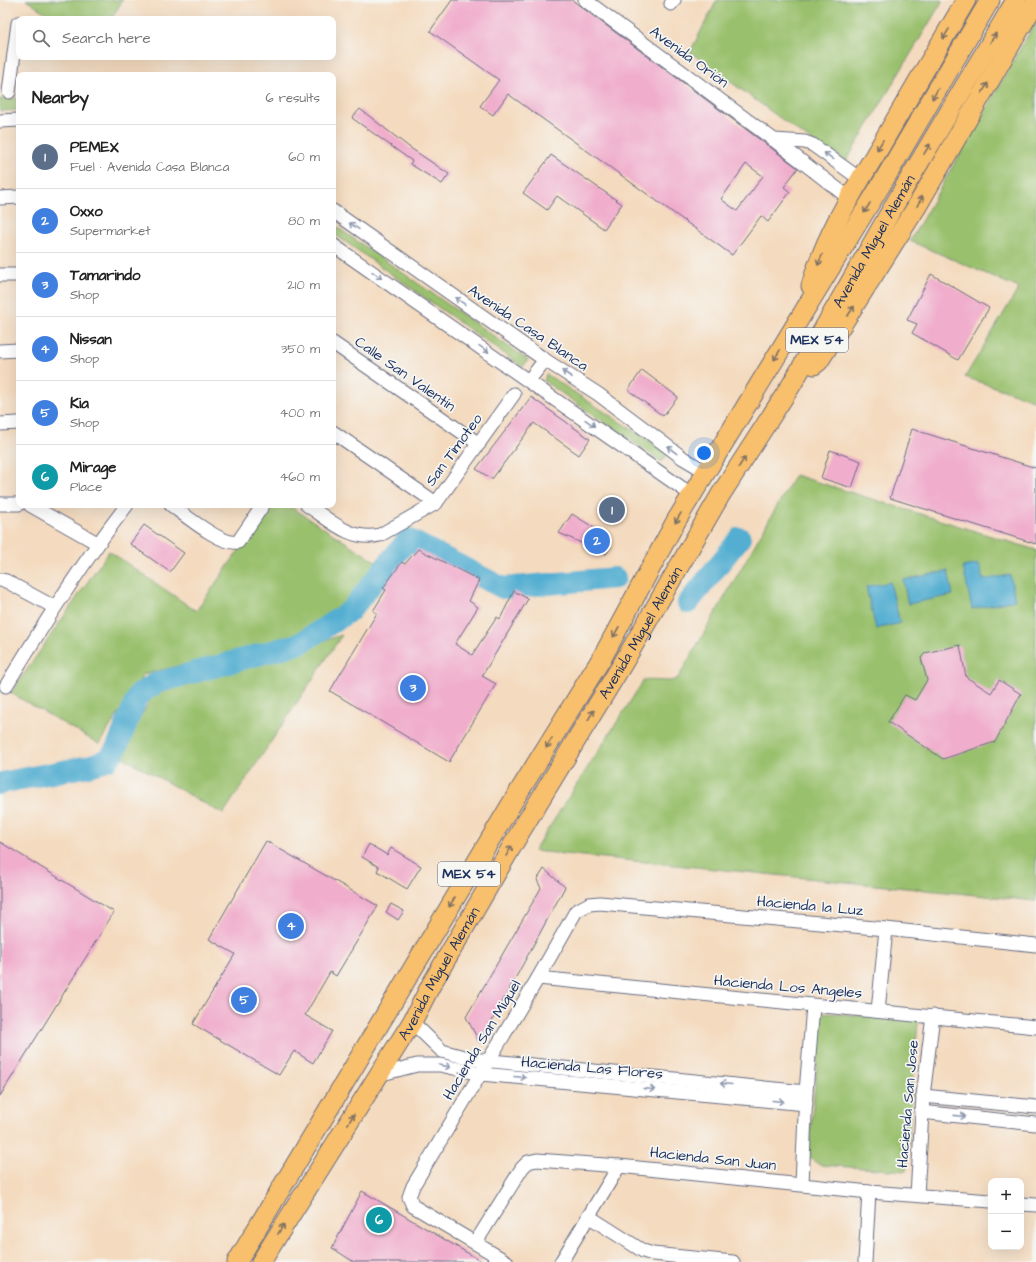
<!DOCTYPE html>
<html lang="en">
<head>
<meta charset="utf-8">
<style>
  :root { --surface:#fff; --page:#f2f2f2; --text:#222; --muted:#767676; --line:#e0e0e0; --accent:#0f766e }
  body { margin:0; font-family:"Architects Daughter",sans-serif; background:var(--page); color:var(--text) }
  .controls { position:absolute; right:12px; bottom:12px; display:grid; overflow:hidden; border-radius:8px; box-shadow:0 4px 16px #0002 }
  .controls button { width:36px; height:36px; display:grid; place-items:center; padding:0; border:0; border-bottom:1px solid var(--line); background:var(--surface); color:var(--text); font:20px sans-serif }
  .you { position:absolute; left:704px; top:453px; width:14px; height:14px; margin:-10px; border:3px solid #fff; border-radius:50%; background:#1a73e8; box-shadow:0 0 0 6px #1a73e833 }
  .badge { display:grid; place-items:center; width:26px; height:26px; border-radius:50%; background:var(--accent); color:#fff; font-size:13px; font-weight:700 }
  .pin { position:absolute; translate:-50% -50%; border:2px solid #fff; box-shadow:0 1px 4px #0006 }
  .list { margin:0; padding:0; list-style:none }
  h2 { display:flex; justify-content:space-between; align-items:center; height:52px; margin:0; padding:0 16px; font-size:17px }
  h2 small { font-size:13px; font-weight:400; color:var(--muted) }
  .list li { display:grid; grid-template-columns:26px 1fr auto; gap:12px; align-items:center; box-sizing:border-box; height:64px; padding:0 16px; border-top:1px solid var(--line) }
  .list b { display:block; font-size:15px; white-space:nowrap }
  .list p { margin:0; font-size:13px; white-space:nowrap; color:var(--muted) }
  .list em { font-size:13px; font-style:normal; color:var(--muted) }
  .icon { flex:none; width:22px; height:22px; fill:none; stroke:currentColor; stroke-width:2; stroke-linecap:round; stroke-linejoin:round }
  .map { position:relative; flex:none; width:1036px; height:1262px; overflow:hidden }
  .search { position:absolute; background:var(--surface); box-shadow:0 4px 16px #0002; left:16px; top:16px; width:320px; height:44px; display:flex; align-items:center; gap:10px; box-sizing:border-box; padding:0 14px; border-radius:8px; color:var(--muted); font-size:15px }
  .panel { position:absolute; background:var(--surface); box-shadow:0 4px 16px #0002; left:16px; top:72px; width:320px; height:436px; border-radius:8px }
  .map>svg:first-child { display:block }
  .green { fill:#99c06c; stroke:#5a7865 }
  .water { fill:#53aed1; stroke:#376e98 }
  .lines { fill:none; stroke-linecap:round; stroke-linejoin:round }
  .river { stroke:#53aed1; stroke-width:22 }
  .building { fill:#f0adcc; fill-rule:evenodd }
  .minor-casing { stroke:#676b80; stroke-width:15 }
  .highway-casing { stroke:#676b80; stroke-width:21 }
  .minor { stroke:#fff; stroke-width:13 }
  .highway { stroke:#f8bf6c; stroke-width:19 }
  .oneway { stroke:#7e7064 }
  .oneway2 { stroke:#8d97ae }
  .labels { text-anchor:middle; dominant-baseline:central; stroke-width:3.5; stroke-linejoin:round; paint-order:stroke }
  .shield { fill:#f6f6f2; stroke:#5d6b8a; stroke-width:1 }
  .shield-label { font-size:14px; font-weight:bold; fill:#1b2f5e }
  .street-label { font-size:15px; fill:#1b2f5e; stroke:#f6f6f2 }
</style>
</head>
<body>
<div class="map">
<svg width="1036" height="1262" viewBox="0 0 1036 1262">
  <rect width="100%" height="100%" fill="#f6f6f2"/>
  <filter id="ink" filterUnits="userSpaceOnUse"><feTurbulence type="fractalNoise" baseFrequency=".025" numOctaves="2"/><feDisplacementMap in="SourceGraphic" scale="8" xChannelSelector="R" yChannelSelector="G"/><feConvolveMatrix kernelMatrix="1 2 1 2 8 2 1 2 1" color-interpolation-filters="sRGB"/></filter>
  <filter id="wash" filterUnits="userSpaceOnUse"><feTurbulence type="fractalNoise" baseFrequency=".012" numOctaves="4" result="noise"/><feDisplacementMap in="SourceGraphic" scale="16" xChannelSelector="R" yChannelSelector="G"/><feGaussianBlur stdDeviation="0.9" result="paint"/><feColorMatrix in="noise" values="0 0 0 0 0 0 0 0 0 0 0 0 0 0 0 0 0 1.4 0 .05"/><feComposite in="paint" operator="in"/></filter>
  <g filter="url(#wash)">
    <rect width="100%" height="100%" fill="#f4dabe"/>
    <g class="green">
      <path d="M26,0H123L111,19H55Z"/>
      <path d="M717,0H943L844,165L690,52Z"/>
      <path d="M1036,21V401L965,377L1019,288L910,241Z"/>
      <path d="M19,98V110L0,111V99Z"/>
      <path d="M337,227L528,360L523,367L333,233V230Z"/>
      <path d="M546,374L668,453L662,462L544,381Z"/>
      <path d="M795,475L1036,550V901L534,851L644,680L671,681L678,678Z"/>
      <path d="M271,505H288L378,563L349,601L313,627L290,640L144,674L99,744L11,693L109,551L196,611Z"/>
      <path d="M342,635L223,814L119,755L155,691Z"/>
      <path d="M822,1013L913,1018L918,1022L906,1171L820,1165L808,1157Z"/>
    </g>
    <g class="water">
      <path d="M979,564L983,580L1010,575L1015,600L972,609L963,567Z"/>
      <path d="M948,571L953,595L908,604L903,580Z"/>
      <path d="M890,582L900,623L876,629L866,587Z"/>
    </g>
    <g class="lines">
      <g class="river">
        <path d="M688,603L740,538"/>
        <path d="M0,784L6,782L89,766L109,759L117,747L138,695L156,683L301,643L350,611L408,539L503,588L615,578"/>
      </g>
    </g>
    <g id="blocks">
      <g class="building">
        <path d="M452,0H572L798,168L784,187L790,192L768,222L761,216L732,255L508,94L493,115L480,106L499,80L430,31ZM746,164L763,176L737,211L721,199Z"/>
        <path d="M360,109L409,147L449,174L442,184L410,164L412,161L352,118Z"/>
        <path d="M551,155L622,204L604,229L557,196L547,210L523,193Z"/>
        <path d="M931,274L989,308L958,360L912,333L917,324L907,320Z"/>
        <path d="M642,370L678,397L663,416L628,390Z"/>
        <path d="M531,397L590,439L579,455L534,423L492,479L476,469Z"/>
        <path d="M912,429L1036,468V544L890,498Z"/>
        <path d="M830,450L861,461L852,488L821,478Z"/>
        <path d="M572,514L609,537L611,547L606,554L559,533Z"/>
        <path d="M144,525L184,553L170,572L130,544Z"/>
        <path d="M418,549L479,580L469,601L478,607L455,644L472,655L497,617L500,619L514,591L528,599L482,676L496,684L449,762L330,691L377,613L373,611L386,590L383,588L402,562L405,564Z"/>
        <path d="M960,645L966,677L991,693L999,680L1021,694L995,742L943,759L888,722L905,695L915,700L927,680L921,658L925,653Z"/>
        <path d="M266,841L378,906L336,976L330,972L305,1015L332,1031L313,1063L294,1051L279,1075L193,1024L235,954L209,939Z"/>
        <path d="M0,842L114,912L0,1096Z"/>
        <path d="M369,844L387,855L391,848L421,866L407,889L377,871L379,867L362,857Z"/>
        <path d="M544,869L565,887L480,1043L466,1017L541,888L537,880Z"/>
        <path d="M391,904L404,911L398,920L386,912Z"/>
        <path d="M362,1191L483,1262H354L332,1248Z"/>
      </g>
    </g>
  </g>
  <g filter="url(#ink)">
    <use href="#blocks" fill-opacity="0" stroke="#676b80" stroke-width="1"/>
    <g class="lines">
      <g class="minor-casing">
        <g id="minor">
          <path d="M585,0L774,140L849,198"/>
          <path d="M671,4L674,0"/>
          <path d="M9,92L18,23"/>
          <path d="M0,121L19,120"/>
          <path d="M774,140L805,142L813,145L860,179"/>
          <path d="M0,198L19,197"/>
          <path d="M333,211L545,360L598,394L683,458L705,471"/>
          <path d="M333,245L692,495"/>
          <path d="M0,275H19"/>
          <path d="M333,343L479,444"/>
          <path d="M0,351L19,350"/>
          <path d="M529,380L545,360"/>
          <path d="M0,424L19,423"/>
          <path d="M333,432L436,503"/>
          <path d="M0,504H19"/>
          <path d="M30,505L97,543"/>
          <path d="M171,505C185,515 222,546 238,542L263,505"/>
          <path d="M307,505C330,520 351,542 380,535L436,503L514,394"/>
          <path d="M0,580L6,581L54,607"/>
          <path d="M6,686C44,623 82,563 127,505"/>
          <path d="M538,978L1036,1027"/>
          <path d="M878,1011L886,929"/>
          <path d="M412,1022L442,1051L471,1059L806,1092"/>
          <path d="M378,1075L417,1065H440L481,1074L806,1104"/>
          <path d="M923,1096L1036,1107"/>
          <path d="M921,1112L1036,1124"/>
          <path d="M802,1184L806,1092L813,1006"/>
          <path d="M917,1195L923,1096L933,1016"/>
          <path d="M1021,1204L1036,1205"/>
          <path d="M588,1216L643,1251L653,1254L733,1262"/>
          <path d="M476,1242L522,1168L528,1162L537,1160L619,1166L869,1192L991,1201"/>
          <path d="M507,1262L413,1206L409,1197L413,1186L538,978L576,911L589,904L600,903L886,929L1036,945"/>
          <path d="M561,1262L619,1166"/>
          <path d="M865,1262L869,1192"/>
        </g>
      </g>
      <g class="highway-casing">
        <g id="highway">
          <path d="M811,286C825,235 854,190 881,145C909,96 938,48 966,0"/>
          <path d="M814,365L819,361L916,208L1036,1"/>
          <path d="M237,1262L512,803L603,656L676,521L887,175L990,0"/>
          <path id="s1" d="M261,1262L412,1022L431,985L522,829L622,665L721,494L792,384L907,183L1016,0"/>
        </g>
      </g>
      <use href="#minor" class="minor"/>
      <use href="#highway" class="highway"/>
    </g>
    <defs><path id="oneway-shaft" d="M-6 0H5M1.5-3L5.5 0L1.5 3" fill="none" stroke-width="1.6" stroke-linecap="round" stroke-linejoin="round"/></defs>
    <g class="oneway">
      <use href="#oneway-shaft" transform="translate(946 34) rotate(121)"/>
      <use href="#oneway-shaft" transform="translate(993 38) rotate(-59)"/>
      <use href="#oneway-shaft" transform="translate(985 88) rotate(-60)"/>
      <use href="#oneway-shaft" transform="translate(935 94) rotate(120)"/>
      <use href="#oneway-shaft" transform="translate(880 145) rotate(121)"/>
      <use href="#oneway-shaft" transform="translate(927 149) rotate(-59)"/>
      <use href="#oneway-shaft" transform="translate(920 201) rotate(-60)"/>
      <use href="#oneway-shaft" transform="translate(867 208) rotate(121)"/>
      <use href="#oneway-shaft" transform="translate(820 260) rotate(113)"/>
      <use href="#oneway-shaft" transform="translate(851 311) rotate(-57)"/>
      <use href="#oneway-shaft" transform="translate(777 355) rotate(122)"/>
      <use href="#oneway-shaft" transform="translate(742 462) rotate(-57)"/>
      <use href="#oneway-shaft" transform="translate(678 518) rotate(121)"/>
      <use href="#oneway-shaft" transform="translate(616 632) rotate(119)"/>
      <use href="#oneway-shaft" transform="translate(591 715) rotate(-59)"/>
      <use href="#oneway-shaft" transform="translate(549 743) rotate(121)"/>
      <use href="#oneway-shaft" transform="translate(509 851) rotate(-60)"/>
      <use href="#oneway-shaft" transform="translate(452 902) rotate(121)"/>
      <use href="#oneway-shaft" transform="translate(351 1119) rotate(-58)"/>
      <use href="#oneway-shaft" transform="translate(281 1229) rotate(-58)"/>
    </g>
    <g class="oneway2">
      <use href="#oneway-shaft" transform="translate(829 156) rotate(-144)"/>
      <use href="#oneway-shaft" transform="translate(354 226) rotate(-145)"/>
      <use href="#oneway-shaft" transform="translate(377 275) rotate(35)"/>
      <use href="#oneway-shaft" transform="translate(460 301) rotate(-145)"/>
      <use href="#oneway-shaft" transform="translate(484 349) rotate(35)"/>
      <use href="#oneway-shaft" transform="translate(567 374) rotate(-147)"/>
      <use href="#oneway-shaft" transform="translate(590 423) rotate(35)"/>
      <use href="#oneway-shaft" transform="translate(672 450) rotate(-143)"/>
      <use href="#oneway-shaft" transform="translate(445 1066) rotate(10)"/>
      <use href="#oneway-shaft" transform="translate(520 1077) rotate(5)"/>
      <use href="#oneway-shaft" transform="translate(726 1084) rotate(-175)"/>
      <use href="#oneway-shaft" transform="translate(649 1089) rotate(5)"/>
      <use href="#oneway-shaft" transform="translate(778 1101) rotate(5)"/>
      <use href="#oneway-shaft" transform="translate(960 1116) rotate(6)"/>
    </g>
  </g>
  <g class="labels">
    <g class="shield">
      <rect x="786" y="328" width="62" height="24" rx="3"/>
      <rect x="438" y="862" width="62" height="24" rx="3"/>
    </g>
    <g class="shield-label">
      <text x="817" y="340">MEX 54</text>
      <text x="469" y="874">MEX 54</text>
    </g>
    <g class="street-label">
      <text transform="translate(689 57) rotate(36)">Avenida Orión</text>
      <text stroke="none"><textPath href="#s1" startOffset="1191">Avenida Miguel Alemán</textPath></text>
      <text transform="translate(528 328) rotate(34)">Avenida Casa Blanca</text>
      <text transform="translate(405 374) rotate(35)">Calle San Valentín</text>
      <text transform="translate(454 450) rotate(-54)">San Timoteo</text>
      <text stroke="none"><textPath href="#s1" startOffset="735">Avenida Miguel Alemán</textPath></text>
      <text transform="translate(810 906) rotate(5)">Hacienda la Luz</text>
      <text stroke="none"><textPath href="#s1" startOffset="339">Avenida Miguel Alemán</textPath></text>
      <text transform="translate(788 987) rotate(5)">Hacienda Los Angeles</text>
      <text transform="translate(482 1040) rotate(-59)">Hacienda San Miguel</text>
      <text transform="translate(592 1068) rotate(5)">Hacienda Las Flores</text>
      <text transform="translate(908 1104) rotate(-85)">Hacienda San Jose</text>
      <text transform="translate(713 1159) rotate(6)">Hacienda San Juan</text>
    </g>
  </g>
</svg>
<div class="controls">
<button>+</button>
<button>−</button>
</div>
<div class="you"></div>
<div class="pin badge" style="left:612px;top:510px;background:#5c6f8a">1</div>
<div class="pin badge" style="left:597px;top:541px;background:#3f7fe0">2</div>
<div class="pin badge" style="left:413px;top:688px;background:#3f7fe0">3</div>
<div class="pin badge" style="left:291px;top:926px;background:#3f7fe0">4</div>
<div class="pin badge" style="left:244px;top:1000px;background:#3f7fe0">5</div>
<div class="pin badge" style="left:379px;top:1220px;background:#0f9aa8">6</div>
<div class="search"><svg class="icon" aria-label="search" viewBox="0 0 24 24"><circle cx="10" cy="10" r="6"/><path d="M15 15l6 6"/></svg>Search here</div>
<section class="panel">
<h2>Nearby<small>6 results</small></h2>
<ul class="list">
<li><span class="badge" style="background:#5c6f8a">1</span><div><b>PEMEX</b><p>Fuel · Avenida Casa Blanca</p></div><em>60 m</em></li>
<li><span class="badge" style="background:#3f7fe0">2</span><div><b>Oxxo</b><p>Supermarket</p></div><em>80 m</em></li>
<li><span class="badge" style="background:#3f7fe0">3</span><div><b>Tamarindo</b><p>Shop</p></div><em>210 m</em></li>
<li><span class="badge" style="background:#3f7fe0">4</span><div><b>Nissan</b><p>Shop</p></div><em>350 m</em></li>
<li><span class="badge" style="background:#3f7fe0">5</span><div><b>Kia</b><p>Shop</p></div><em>400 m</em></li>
<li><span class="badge" style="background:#0f9aa8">6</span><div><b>Mirage</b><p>Place</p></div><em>460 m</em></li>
</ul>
</section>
</div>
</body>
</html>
